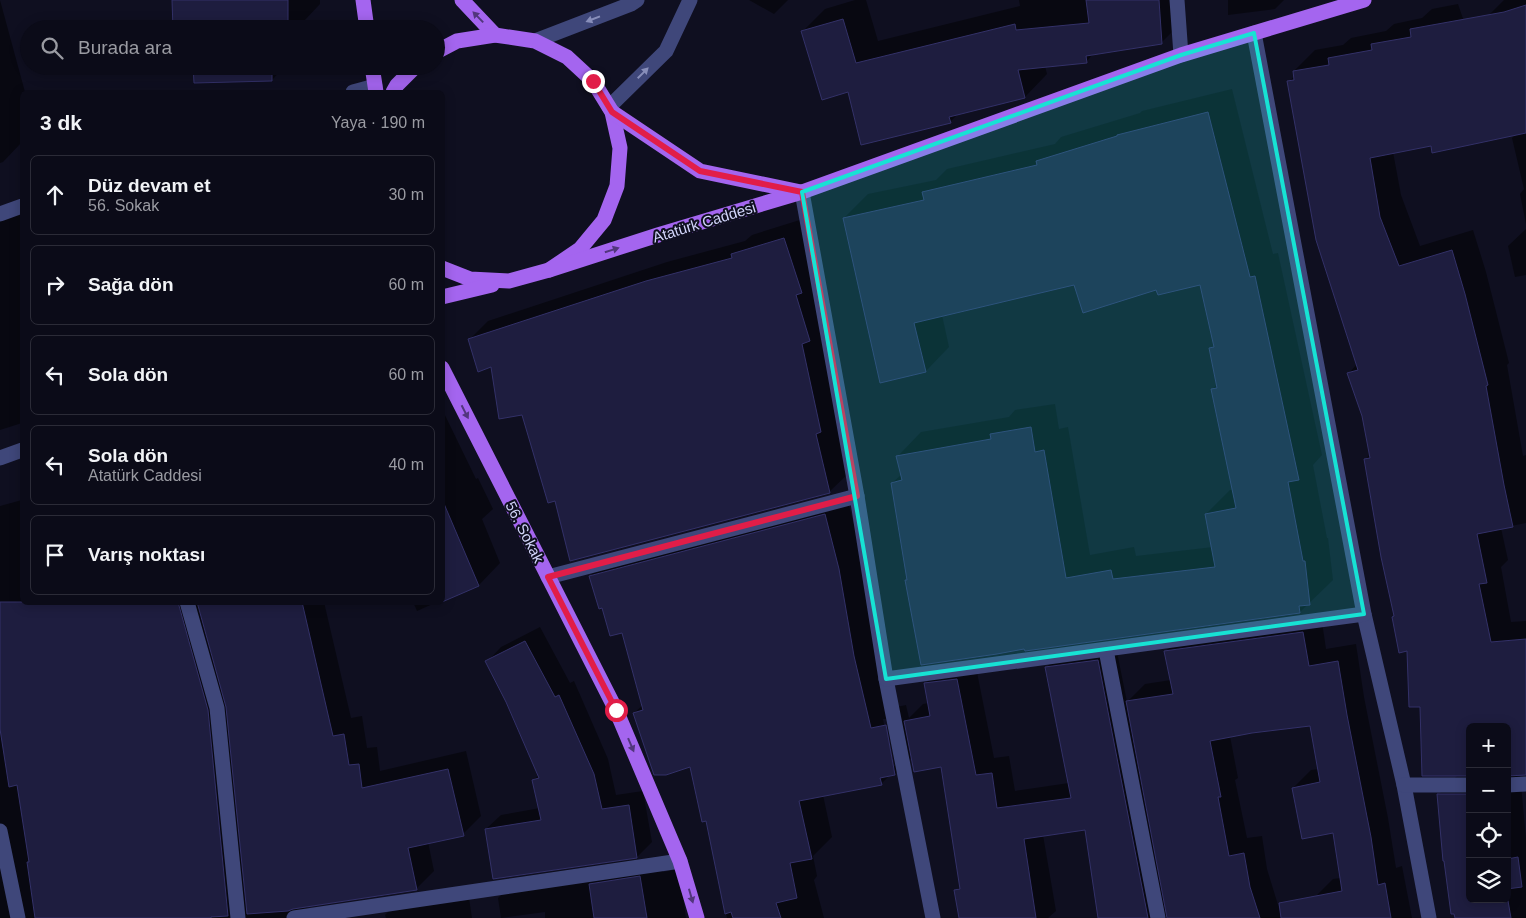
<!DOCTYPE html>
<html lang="tr">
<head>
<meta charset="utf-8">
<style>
  :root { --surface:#0b0b18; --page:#191925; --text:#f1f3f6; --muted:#9a9ba2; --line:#2b2b37 }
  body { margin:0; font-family:Arial,sans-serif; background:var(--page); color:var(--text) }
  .controls { position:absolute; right:15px; bottom:15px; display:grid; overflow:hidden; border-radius:8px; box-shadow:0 2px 12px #0003 }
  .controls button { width:45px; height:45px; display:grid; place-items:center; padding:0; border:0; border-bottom:1px solid var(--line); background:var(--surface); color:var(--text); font:25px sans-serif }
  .stop { position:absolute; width:15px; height:15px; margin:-11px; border:4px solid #e11d48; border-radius:50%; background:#fff }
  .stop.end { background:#e11d48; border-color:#fff; box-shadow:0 1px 5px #0008 }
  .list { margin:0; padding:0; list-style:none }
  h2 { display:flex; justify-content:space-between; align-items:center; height:65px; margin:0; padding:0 20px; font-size:21px }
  h2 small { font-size:16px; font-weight:400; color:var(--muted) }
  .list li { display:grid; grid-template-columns:32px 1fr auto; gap:15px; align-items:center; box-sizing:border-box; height:80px; margin:0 10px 10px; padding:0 10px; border:1px solid var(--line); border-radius:8px }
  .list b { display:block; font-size:19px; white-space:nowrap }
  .list p { margin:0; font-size:16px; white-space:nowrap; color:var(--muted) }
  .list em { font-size:16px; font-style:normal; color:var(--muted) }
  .icon { flex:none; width:28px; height:28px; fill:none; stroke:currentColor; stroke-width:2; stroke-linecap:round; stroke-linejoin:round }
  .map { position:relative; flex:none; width:1526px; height:918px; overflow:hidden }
  .search { position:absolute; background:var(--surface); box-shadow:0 2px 12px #0003; left:20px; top:20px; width:425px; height:55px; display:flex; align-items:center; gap:12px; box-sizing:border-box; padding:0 18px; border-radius:28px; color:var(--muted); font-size:19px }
  .panel { position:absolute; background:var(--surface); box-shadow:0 2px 12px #0003; left:20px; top:90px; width:425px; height:515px; border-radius:8px }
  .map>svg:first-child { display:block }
  .shadow { fill:#0007; fill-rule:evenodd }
  .building { fill:#1e1d3f; stroke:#333168 }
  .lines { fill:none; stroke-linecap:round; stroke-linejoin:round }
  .minor { stroke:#3f477a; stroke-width:15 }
  .major { stroke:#a465ef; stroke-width:15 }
  .oneway { fill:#52367d }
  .oneway2 { fill:#888eba }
  .route { stroke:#e11d48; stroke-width:6 }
  .marked { fill:#17e2d4; fill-opacity:0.2; stroke:#17e2d4; stroke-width:4; stroke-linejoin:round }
  .labels { text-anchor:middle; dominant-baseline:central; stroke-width:4; stroke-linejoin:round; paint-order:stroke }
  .street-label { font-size:15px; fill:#d2d5fa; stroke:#0f0f20 }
</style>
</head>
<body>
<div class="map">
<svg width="1526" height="918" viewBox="0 0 1526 918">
  <rect width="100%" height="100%" fill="#0f0f20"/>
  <g class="shadow">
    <path d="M0,0L25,92H22V142L3,162L0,163Z"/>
    <path d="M174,0H320V4L304,21V29H174Z"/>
    <path d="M749,0H788L774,14Z"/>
    <path d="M855,0H866L878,41L1020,6L1019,0H1183L1184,20L1161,43L1094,53L1086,62L1045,66L1047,74L1025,97L959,113L950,122L849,90L802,32L825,9Z"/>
    <path d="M1228,0H1284L1275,9L1228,15Z"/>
    <path d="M1504,0H1526V224L1520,194L1524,189L1512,138L1518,132L1488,16Z"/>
    <path d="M1458,4L1498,121L1432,145L1393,152L1401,195L1420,246L1473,230L1486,272L1509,363L1507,365L1523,456L1526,455V523L1501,528L1508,560L1501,567L1511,622L1526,621V773L1520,774L1526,838V918H1456L1438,795L1459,774L1421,706L1408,650L1395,615L1365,460L1370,454L1363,416L1349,373L1357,364L1289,82L1295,75L1294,71L1315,50L1343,45L1351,38L1386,31L1394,24L1422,18L1432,9ZM1470,727H1507V899H1470Z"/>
    <path d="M195,66H285L272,80Z"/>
    <path d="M1232,89L1273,254L1278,253L1322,455L1313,465L1327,538H1328L1333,580L1300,612L909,579L892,483L902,474L898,456L921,432L1009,417L1015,410L1055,404L1059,429L1068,427L1090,555L1134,547L1136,556L1213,547L1206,514L1230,490H1233L1212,389L1218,384L1211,349L1214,345L1201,283L1157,289L1075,284L942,315L949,347L926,371L844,218L868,194L936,180L947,169L1055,144L1061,137L1140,113L1142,111Z"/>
    <path d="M22,202V423L0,430V210Z"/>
    <path d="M803,219L849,473L829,492L556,499L523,414L492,366L469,340L488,321L667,262L745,241L752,235Z"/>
    <path d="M1526,229V275L1515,277L1508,246Z"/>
    <path d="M442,409L476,479L478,478L493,509L482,519L500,563L479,585L442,600Z"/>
    <path d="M846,494L860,548L892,708L906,705L909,718L923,704L929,703L925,684L943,666L975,662L994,758L1009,756L1015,791L1069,783L1047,667L1064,649L1115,642L1127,702L1145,684L1171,680L1166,651L1184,633L1321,615L1326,649L1356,644L1364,697L1388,818L1396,868L1402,866L1412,918H1319L1315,897L1333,879L1341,878L1334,831L1293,788L1311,770L1319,769L1311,725L1230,736L1238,778L1235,780L1247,838L1262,836L1267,869L1282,918H1100L1086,828L1043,835L1056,911L1048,918H960L956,891L961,885L942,765L912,757L895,774L890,775L881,784L823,795L832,837L813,856L817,876L814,880L824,918H727L707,820L691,765L634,713L643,705L623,631L603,606L590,576L611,556ZM883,719H886L895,766H892Z"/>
    <path d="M22,500V602H324L351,718L362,716L367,748L377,747L380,771L466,751L481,816L463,834L428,842L434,871L416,889L305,906L310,909L331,918H0V506Z"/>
    <path d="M413,602H437L417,611Z"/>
    <path d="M540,627L570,683L574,681L608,759L616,795L643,791L652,842L637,857L494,878L486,829L501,815L540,808L533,780L539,775L507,702L487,662L501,647Z"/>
    <path d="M661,856L663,872L679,869L686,918H545V912L501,918L498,898L519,877Z"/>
    <path d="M469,898L472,918H386L385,915L398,902Z"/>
  </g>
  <g class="building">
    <path d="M172,0H288V29H173Z"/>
    <path d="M1086,0H1159L1162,44L1086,56L1087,63L1018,70L1025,98L949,117L951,123L861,145L848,92L822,100L801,31L843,19L856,63L1015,24L1016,30L1089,23Z"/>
    <path d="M1526,5V133L1432,153L1431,146L1370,158L1380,217L1399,266L1452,250L1465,294L1488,385L1486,386L1504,485L1513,527L1477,534L1487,583L1479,584L1491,642L1526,639V775L1507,776V727H1470V776H1422L1420,707H1409L1407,651L1399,653L1392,617L1394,616L1381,557L1364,459L1370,458L1362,416L1347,373L1358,370L1316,240L1287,81L1294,80L1293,71L1329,65L1328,58L1372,50L1371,44L1411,37L1410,29L1504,12Z"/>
    <path d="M193,66H272V81L194,83Z"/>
    <path d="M1208,112L1250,277L1255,276L1299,480L1288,482L1303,561H1305L1310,605L1299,606L1300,613L1025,651L1024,649L997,654L921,665L905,580H907L891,483L902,480L896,456L991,439L990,434L1031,427L1035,452L1044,450L1066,578L1111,570L1113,579L1215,567L1205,514L1236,508L1211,389L1217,388L1209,348L1214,347L1200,285L1158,295L1156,290L1083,313L1074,285L914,323L926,372L880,383L843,218L924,200L922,192L1037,165L1036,161L1117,136V135Z"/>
    <path d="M784,238L802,293L796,295L810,341L802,344L821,432L816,434L830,493L570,561L555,501L548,503L522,415L499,419L491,367L478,372L468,339L646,281L732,258L731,254Z"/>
    <path d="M442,499L479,586L442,602Z"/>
    <path d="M825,514L839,569L854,656L871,728L886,725L895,775L880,778L882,785L799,801L812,859L790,863L797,898L776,903L781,918H733L731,912L725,914L706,821L702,822L690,767L666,775H654L633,713L643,710L622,633L610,636L602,608L599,609L589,576Z"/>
    <path d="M0,602H178L208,710L228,916L211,917V918H35L27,862H29L17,785L9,787L0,729Z"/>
    <path d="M197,602H302L333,736L344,734L349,765L359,764L362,788L448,769L464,836L408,848L417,890L293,909L288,911L247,914L226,707Z"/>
    <path d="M1303,632L1309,666L1338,661L1347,715L1371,837L1378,885L1385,883L1391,918H1281L1279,903L1342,891L1333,833L1302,839L1292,788L1320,782L1310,726L1252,733L1210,741L1221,797H1218L1229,856L1244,853L1250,887L1260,918H1167L1126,701L1173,694L1164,651Z"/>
    <path d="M525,641L555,697L559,695L594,774L602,809L629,805L637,858L493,879L485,829L541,820L532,780L539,778L506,702L485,661Z"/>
    <path d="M1098,660L1148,918H1098L1085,830L1024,839L1036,918H959L954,890L960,889L941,767L914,772L904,721L930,716L924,683L957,679L976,775L992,773L997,808L1071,798L1045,667Z"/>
    <path d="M1437,794H1470V899H1507V895L1511,918H1455L1454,914H1451L1444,861H1443Z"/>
    <path d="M1518,857L1522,887L1507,889V859Z"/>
    <path d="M640,876L647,918H594L589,884Z"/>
  </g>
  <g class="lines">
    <g class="minor">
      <path d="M1177,0L1181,55"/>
      <path d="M1254,33L1364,614L1404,785L1429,918"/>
      <path d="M535,41L631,4L637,0"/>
      <path d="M353,92L375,86"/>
      <path d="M609,107L666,51L690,0"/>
      <path d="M802,192L857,496L886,679L933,918"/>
      <path d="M0,214L22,206"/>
      <path d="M0,458L22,450"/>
      <path d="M548,577L857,496"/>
      <path d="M187,602L217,708L238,918"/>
      <path d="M1106,650L1158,918"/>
      <path d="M886,679L1364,614"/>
      <path d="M1404,785H1470"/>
      <path d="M1507,785L1526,784"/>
      <path d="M0,831L18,918"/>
      <path d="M294,918L680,861"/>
    </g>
    <g class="major">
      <path d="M363,0L367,29"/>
      <path d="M462,0L495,35"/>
      <path d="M436,52L457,41L495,35L535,41L567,57L593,81L612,112L620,148L617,186L604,220L580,249L549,270L509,281L470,279L442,268"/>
      <path d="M372,66L376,92"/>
      <path d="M393,92L397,85L416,66"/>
      <path d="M612,112L700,171L801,192"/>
      <path d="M549,270L658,235L802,192L1181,55L1364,0"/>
      <path d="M442,297L492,285"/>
      <path d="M442,368L616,710L680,861L697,918"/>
    </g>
  </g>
  <defs><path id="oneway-solid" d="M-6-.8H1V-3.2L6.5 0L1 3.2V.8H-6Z" transform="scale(1.25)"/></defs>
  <g class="oneway">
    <use href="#oneway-solid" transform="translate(478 17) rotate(-134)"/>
    <use href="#oneway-solid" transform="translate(612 250) rotate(-18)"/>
    <use href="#oneway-solid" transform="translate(465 412) rotate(63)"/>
    <use href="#oneway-solid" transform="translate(631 745) rotate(67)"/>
    <use href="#oneway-solid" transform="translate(691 896) rotate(74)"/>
  </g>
  <g class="oneway2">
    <use href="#oneway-solid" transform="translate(593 19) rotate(159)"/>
    <use href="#oneway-solid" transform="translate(643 73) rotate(-45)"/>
  </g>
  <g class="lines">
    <path class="route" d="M593,81L612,112L700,171L802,192L857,496L548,577L616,710"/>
  </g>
  <path class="marked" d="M1254,33L1364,614L886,679L802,192L1181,55Z"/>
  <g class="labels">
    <g class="street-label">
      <text transform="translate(704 222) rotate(-17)">Atatürk Caddesi</text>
      <text transform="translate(525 532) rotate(63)">56. Sokak</text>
    </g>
  </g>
</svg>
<div class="controls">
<button>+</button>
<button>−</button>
<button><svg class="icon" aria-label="locate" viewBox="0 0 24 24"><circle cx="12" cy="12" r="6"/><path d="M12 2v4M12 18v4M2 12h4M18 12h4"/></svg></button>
<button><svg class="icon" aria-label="layers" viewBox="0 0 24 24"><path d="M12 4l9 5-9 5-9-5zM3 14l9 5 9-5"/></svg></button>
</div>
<div class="stop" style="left:616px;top:710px"></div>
<div class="stop end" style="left:593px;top:81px"></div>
<div class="search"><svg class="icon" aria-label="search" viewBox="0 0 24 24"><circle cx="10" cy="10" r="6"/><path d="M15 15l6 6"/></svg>Burada ara</div>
<section class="panel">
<h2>3 dk<small>Yaya · 190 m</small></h2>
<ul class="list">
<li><svg class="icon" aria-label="ahead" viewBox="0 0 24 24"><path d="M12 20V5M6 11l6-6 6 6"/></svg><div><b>Düz devam et</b><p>56. Sokak</p></div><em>30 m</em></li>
<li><svg class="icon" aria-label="right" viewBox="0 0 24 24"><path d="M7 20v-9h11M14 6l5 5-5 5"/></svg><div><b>Sağa dön</b></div><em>60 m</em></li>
<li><svg class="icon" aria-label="left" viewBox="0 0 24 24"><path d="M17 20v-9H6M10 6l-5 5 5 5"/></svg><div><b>Sola dön</b></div><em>60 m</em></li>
<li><svg class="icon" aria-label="left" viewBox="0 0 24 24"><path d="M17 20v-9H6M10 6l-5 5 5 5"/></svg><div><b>Sola dön</b><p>Atatürk Caddesi</p></div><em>40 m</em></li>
<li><svg class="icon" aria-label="arrive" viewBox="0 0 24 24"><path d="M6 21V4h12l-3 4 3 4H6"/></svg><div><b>Varış noktası</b></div></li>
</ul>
</section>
</div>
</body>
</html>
